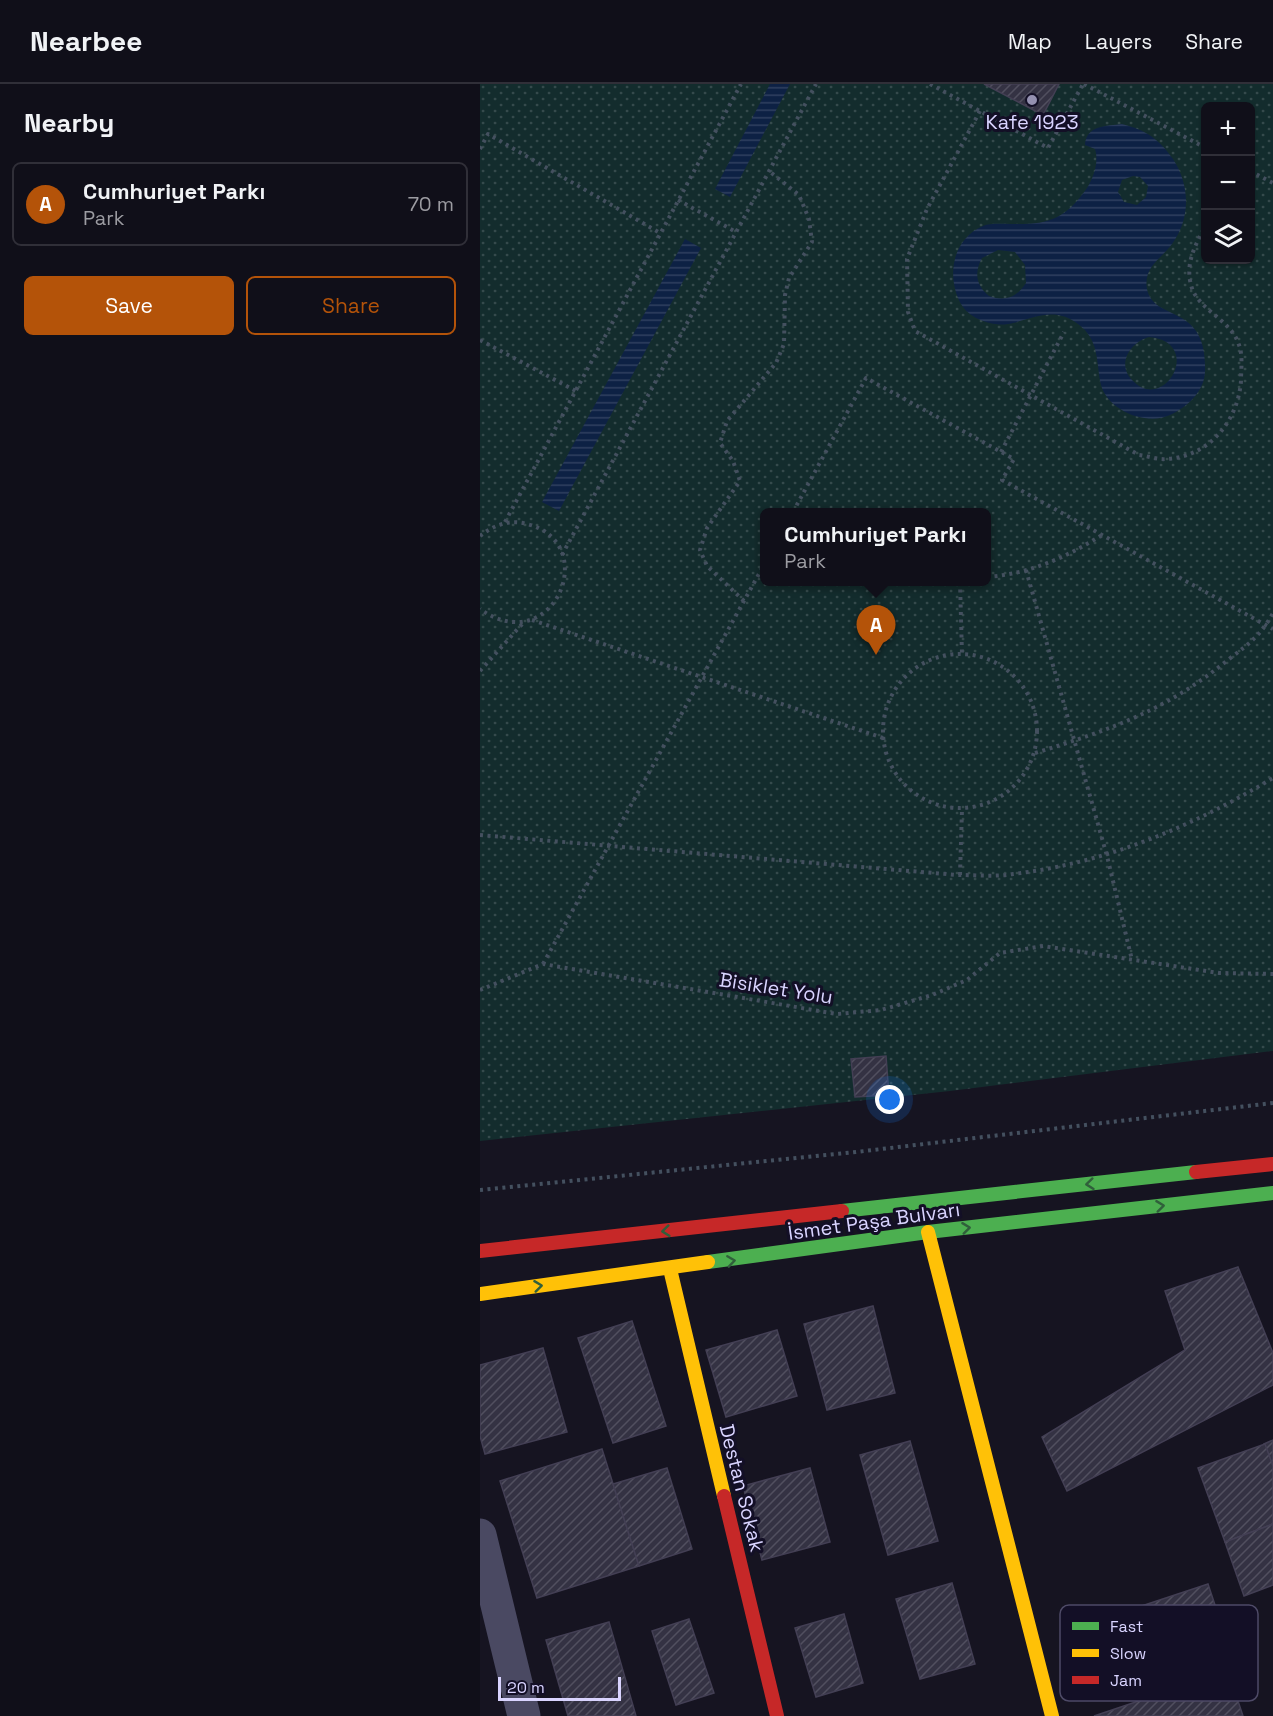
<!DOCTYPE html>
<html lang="en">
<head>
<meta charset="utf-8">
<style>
  :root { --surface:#100f19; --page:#191822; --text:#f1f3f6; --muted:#9c9ca2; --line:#302f38; --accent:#b45309 }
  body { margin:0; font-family:"Space Grotesk",sans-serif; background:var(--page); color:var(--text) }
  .controls { position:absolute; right:18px; top:18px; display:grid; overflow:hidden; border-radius:9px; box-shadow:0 2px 4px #0004 }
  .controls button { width:54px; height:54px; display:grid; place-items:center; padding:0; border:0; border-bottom:2px solid var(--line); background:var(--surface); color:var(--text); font:30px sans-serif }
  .scale { position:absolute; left:18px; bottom:15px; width:123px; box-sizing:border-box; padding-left:6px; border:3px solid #d9d4ff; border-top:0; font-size:16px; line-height:21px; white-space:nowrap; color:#d9d4ff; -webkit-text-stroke:4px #130f26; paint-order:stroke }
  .you { position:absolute; left:410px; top:1016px; width:21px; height:21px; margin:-15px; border:4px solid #fff; border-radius:50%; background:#1a73e8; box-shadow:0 0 0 9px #1a73e833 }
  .badge { display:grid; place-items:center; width:39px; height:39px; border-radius:50%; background:var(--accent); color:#fff; font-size:20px; font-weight:700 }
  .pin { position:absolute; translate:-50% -50px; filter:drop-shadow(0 2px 3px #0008) }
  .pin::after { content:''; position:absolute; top:32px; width:21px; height:18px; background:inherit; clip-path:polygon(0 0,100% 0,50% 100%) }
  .popup { position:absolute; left:280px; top:424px; width:231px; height:78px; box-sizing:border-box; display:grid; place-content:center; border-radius:9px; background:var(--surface); filter:drop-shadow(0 2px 4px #0005); font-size:20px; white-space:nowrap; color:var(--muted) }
  .popup b { font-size:22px; color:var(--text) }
  .popup::after { content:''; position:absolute; left:50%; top:100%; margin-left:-12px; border:12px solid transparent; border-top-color:var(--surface) }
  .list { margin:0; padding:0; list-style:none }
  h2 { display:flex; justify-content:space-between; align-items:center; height:78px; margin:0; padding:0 24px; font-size:26px }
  h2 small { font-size:20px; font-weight:400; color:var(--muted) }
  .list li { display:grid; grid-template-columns:39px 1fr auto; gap:18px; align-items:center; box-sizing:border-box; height:84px; margin:0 12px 12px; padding:0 12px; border:2px solid var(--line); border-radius:9px }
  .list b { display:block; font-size:22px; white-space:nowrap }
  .list p { margin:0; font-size:20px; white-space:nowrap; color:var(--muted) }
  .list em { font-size:20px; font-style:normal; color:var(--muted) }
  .actions { display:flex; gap:12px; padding:18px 24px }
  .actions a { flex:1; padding:14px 0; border:2px solid var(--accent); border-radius:9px; text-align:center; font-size:21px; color:var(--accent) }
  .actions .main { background:var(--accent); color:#fff }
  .icon { flex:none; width:33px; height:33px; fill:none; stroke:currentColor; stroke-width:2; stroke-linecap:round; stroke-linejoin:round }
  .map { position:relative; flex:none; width:793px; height:1632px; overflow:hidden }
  header { display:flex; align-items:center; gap:36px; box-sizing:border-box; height:84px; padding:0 30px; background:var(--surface); border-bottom:2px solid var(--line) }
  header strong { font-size:28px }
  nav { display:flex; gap:33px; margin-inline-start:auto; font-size:21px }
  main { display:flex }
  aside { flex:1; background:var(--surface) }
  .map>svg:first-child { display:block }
  .park { fill:url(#park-dots); fill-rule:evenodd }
  .water { fill:url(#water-rules); fill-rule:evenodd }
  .building { fill:url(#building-hatch); stroke:#433f54; stroke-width:1.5 }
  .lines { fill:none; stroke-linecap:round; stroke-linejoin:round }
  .path { stroke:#44505f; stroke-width:4; stroke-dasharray:3 4.5; stroke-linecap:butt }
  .street { stroke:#4a4962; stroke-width:33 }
  .fast { stroke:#4caf50; stroke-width:14 }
  .slow { stroke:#ffc107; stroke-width:14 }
  .jam { stroke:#c62828; stroke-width:14 }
  .oneway { stroke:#305f3b }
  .poi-dot { fill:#9591b1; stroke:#130f26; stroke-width:2 }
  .labels { text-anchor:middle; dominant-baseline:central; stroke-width:6; stroke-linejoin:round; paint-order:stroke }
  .poi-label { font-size:20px; fill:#d9d4ff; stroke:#130f26 }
  .street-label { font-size:20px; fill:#d9d4ff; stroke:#130f26 }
  .key { fill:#130f26; stroke:#4e4a67; stroke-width:1.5 }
  .key-label { font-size:16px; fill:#d9d4ff }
</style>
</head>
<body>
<header>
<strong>Nearbee</strong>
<nav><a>Map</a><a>Layers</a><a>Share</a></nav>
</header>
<main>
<aside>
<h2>Nearby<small></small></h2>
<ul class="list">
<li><span class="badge">A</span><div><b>Cumhuriyet Parkı</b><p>Park</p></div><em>70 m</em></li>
</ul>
<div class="actions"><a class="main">Save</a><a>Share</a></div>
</aside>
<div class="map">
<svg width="793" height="1632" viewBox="0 0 793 1632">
  <defs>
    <pattern id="park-dots" width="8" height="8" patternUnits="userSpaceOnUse" patternTransform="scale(1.5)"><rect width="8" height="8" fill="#132c2d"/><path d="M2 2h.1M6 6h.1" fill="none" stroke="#354a4c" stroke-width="1.8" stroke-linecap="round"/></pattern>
    <pattern id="water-rules" width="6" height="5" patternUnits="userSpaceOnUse" patternTransform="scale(1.5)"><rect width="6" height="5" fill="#0d2144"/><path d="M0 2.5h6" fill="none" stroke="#304060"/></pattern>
    <pattern id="building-hatch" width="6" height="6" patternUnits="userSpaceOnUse" patternTransform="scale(1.5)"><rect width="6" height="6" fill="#343243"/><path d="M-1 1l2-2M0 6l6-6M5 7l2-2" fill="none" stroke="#514f5f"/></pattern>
  </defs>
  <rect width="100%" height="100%" fill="#161421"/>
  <path class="park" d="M0,0H793V967L470,1007L0,1057ZM726,22H770V176H726ZM285,428H507V498H285Z"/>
  <g class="water">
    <path d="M290,0H310L250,113L235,105Z"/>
    <path d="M642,40C666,46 679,55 693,75C710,101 711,134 692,160C681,175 663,183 667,205C674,239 728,218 725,288C724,308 707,323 690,331C667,342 628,327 621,301C616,279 620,256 598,240C575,223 557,233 533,239C516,244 490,236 481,220C466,193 472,155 503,142C510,139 521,140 530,140C567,141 585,136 607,104C614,93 619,78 615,65L605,61C606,41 627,42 642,40ZM653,92L660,93L668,102L666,113L657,121L644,118L638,108L642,96ZM518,166L535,168L545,181L546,199C537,213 526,218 509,212C496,201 494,189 502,174ZM669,253C725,258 684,331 652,296C636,279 651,258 669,253Z"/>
    <path d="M205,155L221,164L79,427L62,418Z"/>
  </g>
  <g class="building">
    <path d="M504,0H579L563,31Z"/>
    <path d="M406,972L409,1011L375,1013L371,975Z"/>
    <path d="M758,1183L793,1269V1301L587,1407L562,1353L705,1266L685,1207Z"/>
    <path d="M393,1222L415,1309L347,1326L324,1240Z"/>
    <path d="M152,1237L186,1342L133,1359L98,1254Z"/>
    <path d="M297,1246L317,1312L246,1333L226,1266Z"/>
    <path d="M63,1264L87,1348L5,1370L0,1352V1281Z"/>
    <path d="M793,1356V1383L784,1360Z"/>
    <path d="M430,1357L458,1457L408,1471L380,1371Z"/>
    <path d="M785,1360L793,1382V1440L745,1458L718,1384Z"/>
    <path d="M122,1365L159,1482L57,1514L20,1397Z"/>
    <path d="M187,1384L212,1465L159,1482L133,1400Z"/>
    <path d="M330,1384L350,1458L282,1476L263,1402Z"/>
    <path d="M793,1440V1501L764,1512L745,1458Z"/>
    <path d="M472,1499L495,1580L440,1595L416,1515Z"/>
    <path d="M728,1500L747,1557L613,1601L595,1544Z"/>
    <path d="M364,1530L383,1599L336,1613L315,1544Z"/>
    <path d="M209,1535L234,1609L196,1621L172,1547Z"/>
    <path d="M129,1538L156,1632H88L66,1556Z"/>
    <path d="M748,1587L763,1632H614Z"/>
  </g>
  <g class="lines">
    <g class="path">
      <path d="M450,0L568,64L603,0"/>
      <path d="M604,0L726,64"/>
      <path d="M500,27L447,125L427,175L428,228L435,247L659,371C668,372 678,376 686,375C729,373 758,337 761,297C761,286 763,271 759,261C751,235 717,226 711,201C705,178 716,160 726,141"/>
      <path d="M0,65L8,50L180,149"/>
      <path d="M770,87L793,99"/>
      <path d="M198,116L256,148"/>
      <path d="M0,256L96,307"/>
      <path d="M521,368L584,248"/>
      <path d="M313,428L386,294L534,375L522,396L793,545"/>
      <path d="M25,438L261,0"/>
      <path d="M0,452C14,441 29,435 47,440C123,459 73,577 0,525"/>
      <path d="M82,471L336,0"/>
      <path d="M546,486L627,772L652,876"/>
      <path d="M507,493C549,490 587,473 622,451"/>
      <path d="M480,498L482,571"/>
      <path d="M264,517L227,482L220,466L227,444L260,397L253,377L240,359L247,337L296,279L304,260L305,211L309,194L332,158L329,135L319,111L289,87"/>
      <path d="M52,536L403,654"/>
      <circle cx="480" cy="647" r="77"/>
      <path d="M0,587L44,538"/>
      <path d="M555,669C630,646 687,626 749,575C769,560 781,551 793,529"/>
      <path d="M0,751L478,791C496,791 515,793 533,790C627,779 713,742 793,694"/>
      <path d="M480,791L482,725"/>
      <path d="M63,880L285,479"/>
      <path d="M0,906L63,880L357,930L401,926L452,911L487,896L520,869L563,862L739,889L793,890"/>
      <path d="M0,1106L376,1068L793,1019"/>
    </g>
    <path class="street" d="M0,1451L44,1632"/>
    <g class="fast">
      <path d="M362,1127L716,1088"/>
      <path d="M228,1178L448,1148L793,1109"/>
    </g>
    <g class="slow">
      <path d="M448,1148L572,1632"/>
      <path d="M190,1185L244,1412"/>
      <path d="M0,1210L228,1178"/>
    </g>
    <g class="jam">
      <path d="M716,1088L793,1080"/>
      <path d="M0,1167L362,1127"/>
      <path d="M244,1412L297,1632"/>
    </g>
  </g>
  <defs><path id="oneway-chevron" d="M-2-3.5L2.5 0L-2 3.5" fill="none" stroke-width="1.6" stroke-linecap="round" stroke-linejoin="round" transform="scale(1.5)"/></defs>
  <g class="oneway">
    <use href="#oneway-chevron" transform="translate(610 1100) rotate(174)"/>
    <use href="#oneway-chevron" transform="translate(680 1122) rotate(-7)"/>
    <use href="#oneway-chevron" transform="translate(486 1144) rotate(-7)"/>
    <use href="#oneway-chevron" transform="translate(186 1147) rotate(174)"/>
    <use href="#oneway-chevron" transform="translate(251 1177) rotate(-8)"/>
    <use href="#oneway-chevron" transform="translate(58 1202) rotate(-7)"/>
  </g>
  <circle class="poi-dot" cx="552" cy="16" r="6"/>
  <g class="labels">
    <g class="poi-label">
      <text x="552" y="38">Kafe 1923</text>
    </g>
    <g class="street-label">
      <text transform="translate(296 904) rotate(9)">Bisiklet Yolu</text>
      <text transform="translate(394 1137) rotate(-8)">İsmet Paşa Bulvarı</text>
      <text transform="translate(262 1404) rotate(76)">Destan Sokak</text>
    </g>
  </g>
  <rect x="580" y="1521" width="198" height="96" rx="9" class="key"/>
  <rect x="592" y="1538" width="27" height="8" fill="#4caf50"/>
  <rect x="592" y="1565" width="27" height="8" fill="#ffc107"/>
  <rect x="592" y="1592" width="27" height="8" fill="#c62828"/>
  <g class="key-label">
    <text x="630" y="1548">Fast</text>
    <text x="630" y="1575">Slow</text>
    <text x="630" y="1602">Jam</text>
  </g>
</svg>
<div class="controls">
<button>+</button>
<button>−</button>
<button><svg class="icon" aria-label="layers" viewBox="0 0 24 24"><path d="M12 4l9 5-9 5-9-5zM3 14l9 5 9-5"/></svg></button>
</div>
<div class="scale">20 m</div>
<div class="you"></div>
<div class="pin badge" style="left:396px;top:571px">A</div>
<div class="popup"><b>Cumhuriyet Parkı</b>Park</div>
</div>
</main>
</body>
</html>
